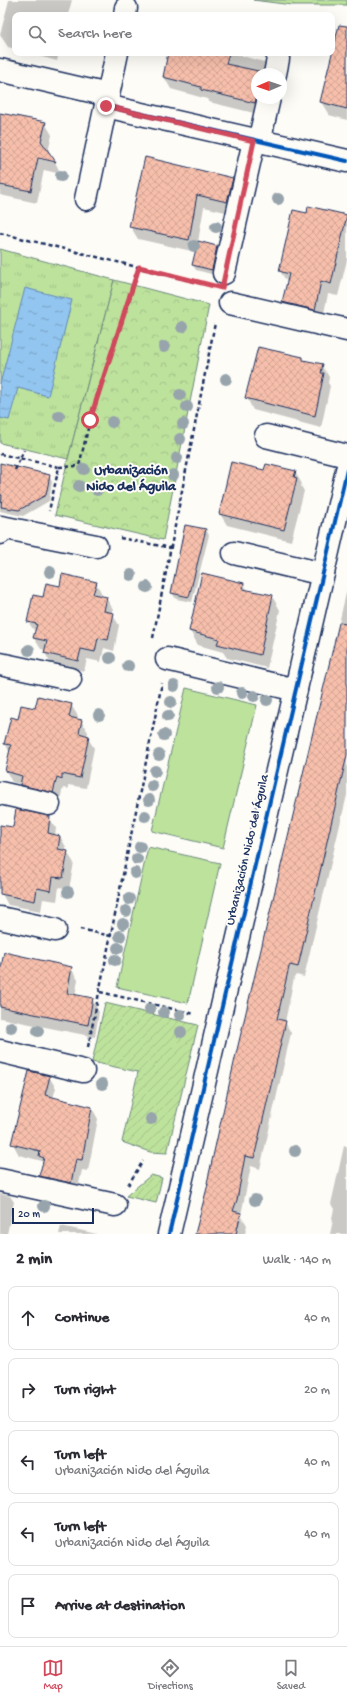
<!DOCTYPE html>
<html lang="en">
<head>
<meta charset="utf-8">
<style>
  :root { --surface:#fff; --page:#f2f2f3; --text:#2b2b33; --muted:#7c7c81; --line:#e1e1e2; --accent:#d1495b }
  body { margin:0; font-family:"Gochi Hand",sans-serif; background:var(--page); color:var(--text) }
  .compass { position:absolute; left:251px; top:68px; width:36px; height:36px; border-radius:50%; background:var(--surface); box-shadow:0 4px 16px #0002; rotate:268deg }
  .scale { position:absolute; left:12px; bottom:10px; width:82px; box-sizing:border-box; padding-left:4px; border:2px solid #1b2f5e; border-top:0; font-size:11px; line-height:14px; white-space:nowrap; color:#1b2f5e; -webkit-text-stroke:3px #fdfcf7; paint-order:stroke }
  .stop { position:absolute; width:12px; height:12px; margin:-9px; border:3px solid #d1495b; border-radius:50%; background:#fff }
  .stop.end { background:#d1495b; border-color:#fff; box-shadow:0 1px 4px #0008 }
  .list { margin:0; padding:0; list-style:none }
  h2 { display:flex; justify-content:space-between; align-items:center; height:52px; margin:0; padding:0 16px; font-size:17px }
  h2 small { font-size:13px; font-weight:400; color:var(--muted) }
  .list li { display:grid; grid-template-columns:26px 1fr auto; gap:12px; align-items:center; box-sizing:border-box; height:64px; margin:0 8px 8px; padding:0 8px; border:1px solid var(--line); border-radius:8px }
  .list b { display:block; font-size:15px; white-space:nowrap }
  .list p { margin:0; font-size:13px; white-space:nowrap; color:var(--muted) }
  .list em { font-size:13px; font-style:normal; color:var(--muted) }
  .icon { flex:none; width:22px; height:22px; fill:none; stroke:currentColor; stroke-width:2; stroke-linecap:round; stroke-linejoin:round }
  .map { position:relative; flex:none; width:347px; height:1234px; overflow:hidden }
  .search { position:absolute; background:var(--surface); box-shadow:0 4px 16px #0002; left:12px; right:12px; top:12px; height:44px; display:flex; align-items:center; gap:10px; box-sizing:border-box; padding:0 14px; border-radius:8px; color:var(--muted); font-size:15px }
  .sheet { height:412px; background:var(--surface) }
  nav { display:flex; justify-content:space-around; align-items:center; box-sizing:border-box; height:56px; border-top:1px solid var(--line); background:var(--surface); font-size:11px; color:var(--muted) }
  nav a { display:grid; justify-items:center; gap:2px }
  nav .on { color:var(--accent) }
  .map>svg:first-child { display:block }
  .grass { fill:url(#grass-tufts); stroke:#6c887d }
  .park { fill:url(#park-crowns); stroke:#6c887d }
  .garden { fill:url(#garden-furrows); stroke:#6c887d }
  .pitch { fill:#bde29c; stroke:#6c887d }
  .water { fill:url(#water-ripples); stroke:#6289b5 }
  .shadow { fill:#0003 }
  .building { fill:url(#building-cross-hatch); stroke:#1b2f5e }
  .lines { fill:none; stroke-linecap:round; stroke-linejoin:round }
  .minor-casing { stroke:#1b2f5e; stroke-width:25 }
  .path { stroke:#1b2f5e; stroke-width:2.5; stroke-dasharray:4 3; stroke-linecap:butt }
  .minor { stroke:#fdfcf7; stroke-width:22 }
  .cycleway-casing { stroke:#fdfcf7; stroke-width:6 }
  .cycleway { stroke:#0057b8; stroke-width:4 }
  .tree { fill:#97a4ac }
  .route { stroke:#d1495b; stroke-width:5 }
  .labels { text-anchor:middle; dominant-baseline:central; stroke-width:4; stroke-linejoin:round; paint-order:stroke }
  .street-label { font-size:13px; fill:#1b2f5e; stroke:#fdfcf7 }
  .neighbourhood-label { font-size:14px; font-weight:bold; fill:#1b2f5e; stroke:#fdfcf7 }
</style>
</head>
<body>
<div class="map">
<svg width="347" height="1234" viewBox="0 0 347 1234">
  <defs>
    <pattern id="grass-tufts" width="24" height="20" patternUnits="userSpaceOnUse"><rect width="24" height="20" fill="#bde29c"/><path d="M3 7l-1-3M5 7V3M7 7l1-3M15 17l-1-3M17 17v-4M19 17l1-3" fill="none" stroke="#a2c289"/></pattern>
    <pattern id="park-crowns" width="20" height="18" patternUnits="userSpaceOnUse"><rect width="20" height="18" fill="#bde29c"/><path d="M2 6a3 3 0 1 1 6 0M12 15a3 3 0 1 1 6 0" fill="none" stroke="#a2c289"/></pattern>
    <pattern id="garden-furrows" width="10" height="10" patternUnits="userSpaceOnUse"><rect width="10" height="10" fill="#bde29c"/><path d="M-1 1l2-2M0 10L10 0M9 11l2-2" fill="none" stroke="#a2c289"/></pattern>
    <pattern id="water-ripples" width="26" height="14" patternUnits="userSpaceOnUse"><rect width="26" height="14" fill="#92c5ef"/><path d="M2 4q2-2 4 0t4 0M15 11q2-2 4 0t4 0" fill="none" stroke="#76a0c5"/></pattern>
    <pattern id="building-cross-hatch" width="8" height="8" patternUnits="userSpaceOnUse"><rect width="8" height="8" fill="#f7bfab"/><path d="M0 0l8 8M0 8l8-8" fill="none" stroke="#d3a496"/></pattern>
  </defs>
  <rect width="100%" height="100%" fill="#fdfcf7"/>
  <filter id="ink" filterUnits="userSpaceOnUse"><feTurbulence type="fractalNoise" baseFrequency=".025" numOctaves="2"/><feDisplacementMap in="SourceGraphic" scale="8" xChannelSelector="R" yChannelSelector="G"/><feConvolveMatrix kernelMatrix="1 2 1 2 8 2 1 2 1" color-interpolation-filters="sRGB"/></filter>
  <g filter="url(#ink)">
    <g class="grass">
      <path d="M253,0H347V5H292Z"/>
      <path d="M0,249L114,280L68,459L0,443Z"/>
    </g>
    <path class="park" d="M114,280L209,305L163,540L55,515L68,459Z"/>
    <g class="garden">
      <path d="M105,1003L198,1025L167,1153L150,1152L122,1142L138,1072L92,1062Z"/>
      <path d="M151,1175L162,1178L156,1203L126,1196Z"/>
    </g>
    <g class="pitch">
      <path d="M186,688L257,705L223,848L152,831Z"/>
      <path d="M148,847L220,863L188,1003L117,987Z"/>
    </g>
    <path class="water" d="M25,288L72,300L48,396L18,388L9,420L0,418V384Z"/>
    <g class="shadow">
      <path d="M9,0H72L68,15H15V49L8,47L0,35Z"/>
      <path d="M347,40V120L329,115L321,102Z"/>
      <path d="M28,53H59L57,61Z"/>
      <path d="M169,53H232L264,62L271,74H257V98H267L262,115L209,102L207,99L171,89L164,77Z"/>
      <path d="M0,113L45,123L52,135L48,152L33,156V158L55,162L61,174L44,170L37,203L0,195Z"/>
      <path d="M146,159L232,179L239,191L234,214L204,207L198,242L217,247L220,253L215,275L196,270L193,265L196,252L138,239L130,226Z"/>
      <path d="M309,207L347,216V260L338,296L328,294L322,322L291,315L283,302L288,284L280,271L307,215Z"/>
      <path d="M303,358L304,361L322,365L329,377L328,383L330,386L321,428L253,410L247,398Z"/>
      <path d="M0,464L49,476L52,482L49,501L23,516L0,511Z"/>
      <path d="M265,471L295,472L302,484L301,486L304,491L291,541L227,525L220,514Z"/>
      <path d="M206,530L209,535L192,602L176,599L172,593Z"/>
      <path d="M96,583L102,594L101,597L106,598L113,609L112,614L119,625L114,651L104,648L101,662L87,659L84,671L51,664L45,653L46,650L41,649L34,638L36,633L28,622L44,598L60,587Z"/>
      <path d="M244,584L248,591L272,596L280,610L267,668L227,658L223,652L198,645L190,631Z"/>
      <path d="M347,589V795L304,977L296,975L294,978L285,1022L291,1033L260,1169L251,1166L241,1215L247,1225L245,1234H196Z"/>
      <path d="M71,705L78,716L77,720L81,721L88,732L87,737L94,748L86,788L68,785V789L63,788L59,803L28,796L21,784L12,782L6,771L10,753L5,743L19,720L36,709Z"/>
      <path d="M49,817L56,828L55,836H60L66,847L65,852H67L74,863L69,889L59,887L57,901L43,899L41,911L8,905L2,894V892L0,891V826L13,828Z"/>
      <path d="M71,968L78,980L75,996L92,999L99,1012L95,1037L0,1018V974Z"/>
      <path d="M49,1077L56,1088L53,1098L92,1108L98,1119L88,1171L82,1170L77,1193L47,1187L40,1176L44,1163L42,1161L19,1155L13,1144Z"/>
      <path d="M344,1146H347V1234H330L333,1220L332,1218L334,1209L331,1204Z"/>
      <path d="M0,1194L10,1196L14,1202L7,1234H0Z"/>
      <path d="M61,1226L97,1234H59Z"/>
    </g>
    <g class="building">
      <path d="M339,25L347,26V109L320,102Z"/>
      <path d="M168,53H229L226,64L263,72V74H257V95L255,103L201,90V87L163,77Z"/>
      <path d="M0,113L46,122L41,141L56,162L38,158L31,191L0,185Z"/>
      <path d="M145,157L233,178L227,202L197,195L189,240L129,227Z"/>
      <path d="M308,206L347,215L331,284L321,281L315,310L282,302L289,274L279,271L293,210L307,213Z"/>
      <path d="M198,241L217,246L212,270L192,265Z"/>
      <path d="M258,347L303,357V360L323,364L321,373H324L315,416L245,398Z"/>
      <path d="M231,462L264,470L266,464L296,471L294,477L297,478L284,530L219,514Z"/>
      <path d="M0,463L50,475L46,495L19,510L1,507L2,495H0Z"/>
      <path d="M185,525L206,529L189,597L171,593Z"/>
      <path d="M202,573L244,583L243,589L273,595L260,655L217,644L219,639L189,631Z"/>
      <path d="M62,574L97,582L93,594L107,597L104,611L114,613L108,640L98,638L95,652L81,649L78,661L44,653L47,641L33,638L37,624L27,622L33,595L43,597L46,583L60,586Z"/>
      <path d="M339,623L347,624V755L298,967L290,965L289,967L277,1019L286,1021L254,1158L245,1156L237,1200L233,1211L241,1213L236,1234H195L208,1184L207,1183L236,1054Z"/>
      <path d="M38,696L72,704L69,717L82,720L79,733L89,736L80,778L62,774V779L57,777L53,793L20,785L22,776L5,771L11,745L4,744L11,717L18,719L21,705L35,708Z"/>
      <path d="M16,809L50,816L48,833L60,836L58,849L68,851L63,878L53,877L51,891L37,888L35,901L0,894V825L13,827Z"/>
      <path d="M4,952L72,967L67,993L93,998L88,1025L0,1007V973Z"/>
      <path d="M29,1071L50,1076L45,1095L92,1107L82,1160L76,1159L71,1183L39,1176L44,1158L39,1156L40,1151L11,1144Z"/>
    </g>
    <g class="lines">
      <g class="minor-casing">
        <g id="minor">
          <path d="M125,15L126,8"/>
          <path d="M0,70L108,95"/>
          <path d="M275,74L278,59"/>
          <path d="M106,106L347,161"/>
          <path d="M259,142L269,98"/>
          <path d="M86,199L117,53"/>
          <path d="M224,273L254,141"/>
          <path d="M230,303L347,330"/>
          <path d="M266,436L347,456"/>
          <path d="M0,533L1,527L96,546"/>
          <path d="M234,553L323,574"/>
          <path d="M167,659L296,690"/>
          <path d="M0,664L70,679"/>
          <path d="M0,793L49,804"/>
          <path d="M0,918L55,930"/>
          <path d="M0,1051L83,1071"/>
          <path d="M0,1180L115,1205"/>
          <path d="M169,1234L347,470"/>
        </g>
      </g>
      <g class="path">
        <path d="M0,233L202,283"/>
        <path d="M0,454L59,467L49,511"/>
        <path d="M59,467L79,466L90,420L139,267"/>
        <path d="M15,470L24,450"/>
        <path d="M120,538L171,548"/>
        <path d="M153,638L215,323"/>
        <path d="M80,929L111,936"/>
        <path d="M100,992L195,1014"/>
        <path d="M88,1047L162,683"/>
        <path d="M128,1185L143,1161"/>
      </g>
      <use href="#minor" class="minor"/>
      <g class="cycleway-casing">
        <g id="cycleway">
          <path d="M106,106L347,161"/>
          <path d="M169,1234L347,470"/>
        </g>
      </g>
      <use href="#cycleway" class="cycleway"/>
    </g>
    <g class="tree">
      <circle cx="61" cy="176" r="6"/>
      <circle cx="278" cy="199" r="6"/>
      <circle cx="216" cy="227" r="6"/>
      <circle cx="194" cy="246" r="6"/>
      <circle cx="182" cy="327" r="6"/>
      <circle cx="164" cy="347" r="6"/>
      <circle cx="226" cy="379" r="6"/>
      <circle cx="180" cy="395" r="6"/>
      <circle cx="187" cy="407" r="6"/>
      <circle cx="59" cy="416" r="6"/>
      <circle cx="112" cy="422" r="6"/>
      <circle cx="183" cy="424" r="6"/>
      <circle cx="180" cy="439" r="6"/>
      <circle cx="177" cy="458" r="6"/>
      <circle cx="84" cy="469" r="6"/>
      <circle cx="173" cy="475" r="6"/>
      <circle cx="79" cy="486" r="6"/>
      <circle cx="97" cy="490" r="6"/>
      <circle cx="50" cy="572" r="6"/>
      <circle cx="131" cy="575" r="6"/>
      <circle cx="147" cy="587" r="6"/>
      <circle cx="29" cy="650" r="6"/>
      <circle cx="110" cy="658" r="6"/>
      <circle cx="128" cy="666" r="6"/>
      <circle cx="174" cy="686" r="6"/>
      <circle cx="218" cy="687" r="6"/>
      <circle cx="242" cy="693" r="6"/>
      <circle cx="254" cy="696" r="6"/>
      <circle cx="267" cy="700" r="6"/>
      <circle cx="171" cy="702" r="6"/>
      <circle cx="99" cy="715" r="6"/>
      <circle cx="168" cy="716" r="6"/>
      <circle cx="164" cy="735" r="6"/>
      <circle cx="159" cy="755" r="6"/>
      <circle cx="155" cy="771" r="6"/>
      <circle cx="152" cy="786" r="6"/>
      <circle cx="149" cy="800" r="6"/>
      <circle cx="145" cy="816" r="6"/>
      <circle cx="140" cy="847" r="6"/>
      <circle cx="137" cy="859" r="6"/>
      <circle cx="135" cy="873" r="6"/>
      <circle cx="68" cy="892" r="6"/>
      <circle cx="129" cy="899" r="6"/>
      <circle cx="126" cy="911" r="6"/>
      <circle cx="123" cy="924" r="6"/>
      <circle cx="120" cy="936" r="6"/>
      <circle cx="118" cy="948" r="6"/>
      <circle cx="115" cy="960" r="6"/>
      <circle cx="150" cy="1009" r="6"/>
      <circle cx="164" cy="1012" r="6"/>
      <circle cx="180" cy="1015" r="6"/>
      <circle cx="11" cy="1027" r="6"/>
      <circle cx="38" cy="1031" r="6"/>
      <circle cx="181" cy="1032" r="6"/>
      <circle cx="102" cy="1084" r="6"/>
      <circle cx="151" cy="1119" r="6"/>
      <circle cx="295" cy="1151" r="6"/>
      <circle cx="255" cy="1200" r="6"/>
      <circle cx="44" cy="1206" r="6"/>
    </g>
  </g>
  <g class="lines" filter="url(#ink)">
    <path class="route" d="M90,420L139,267L222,288L254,141L106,106"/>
  </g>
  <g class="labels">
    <g class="street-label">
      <text transform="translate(248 850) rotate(-77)">Urbanización Nido del Águila</text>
    </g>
    <g class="neighbourhood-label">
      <text x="131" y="471">Urbanización<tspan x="131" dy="16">Nido del Águila</tspan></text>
    </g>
  </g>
</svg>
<svg class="compass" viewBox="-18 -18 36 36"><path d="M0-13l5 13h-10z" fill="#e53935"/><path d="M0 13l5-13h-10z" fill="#7c7c81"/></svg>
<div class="scale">20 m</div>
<div class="stop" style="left:90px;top:420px"></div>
<div class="stop end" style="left:106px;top:106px"></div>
<div class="search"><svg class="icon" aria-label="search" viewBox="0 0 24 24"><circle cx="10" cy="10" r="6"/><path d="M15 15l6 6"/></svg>Search here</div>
</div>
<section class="sheet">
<h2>2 min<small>Walk · 140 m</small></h2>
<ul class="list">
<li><svg class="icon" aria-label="ahead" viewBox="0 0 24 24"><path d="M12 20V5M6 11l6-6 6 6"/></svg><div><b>Continue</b></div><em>40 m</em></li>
<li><svg class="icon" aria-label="right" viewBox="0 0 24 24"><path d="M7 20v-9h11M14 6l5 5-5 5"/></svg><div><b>Turn right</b></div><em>20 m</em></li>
<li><svg class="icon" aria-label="left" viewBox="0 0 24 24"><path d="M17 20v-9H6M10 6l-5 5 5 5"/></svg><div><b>Turn left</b><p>Urbanización Nido del Águila</p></div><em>40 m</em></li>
<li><svg class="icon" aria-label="left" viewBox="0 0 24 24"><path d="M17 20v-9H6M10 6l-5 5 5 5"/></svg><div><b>Turn left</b><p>Urbanización Nido del Águila</p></div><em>40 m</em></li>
<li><svg class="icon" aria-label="arrive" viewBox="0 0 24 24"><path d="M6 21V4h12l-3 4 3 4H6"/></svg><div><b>Arrive at destination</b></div></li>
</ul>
</section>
<nav>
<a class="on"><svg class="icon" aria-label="map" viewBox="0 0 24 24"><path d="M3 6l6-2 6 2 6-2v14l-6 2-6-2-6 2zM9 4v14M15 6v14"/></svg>Map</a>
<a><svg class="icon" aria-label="directions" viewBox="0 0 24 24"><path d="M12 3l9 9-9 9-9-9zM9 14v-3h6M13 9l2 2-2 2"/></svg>Directions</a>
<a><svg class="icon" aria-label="saved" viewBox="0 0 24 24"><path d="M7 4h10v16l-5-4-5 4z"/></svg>Saved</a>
</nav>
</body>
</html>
